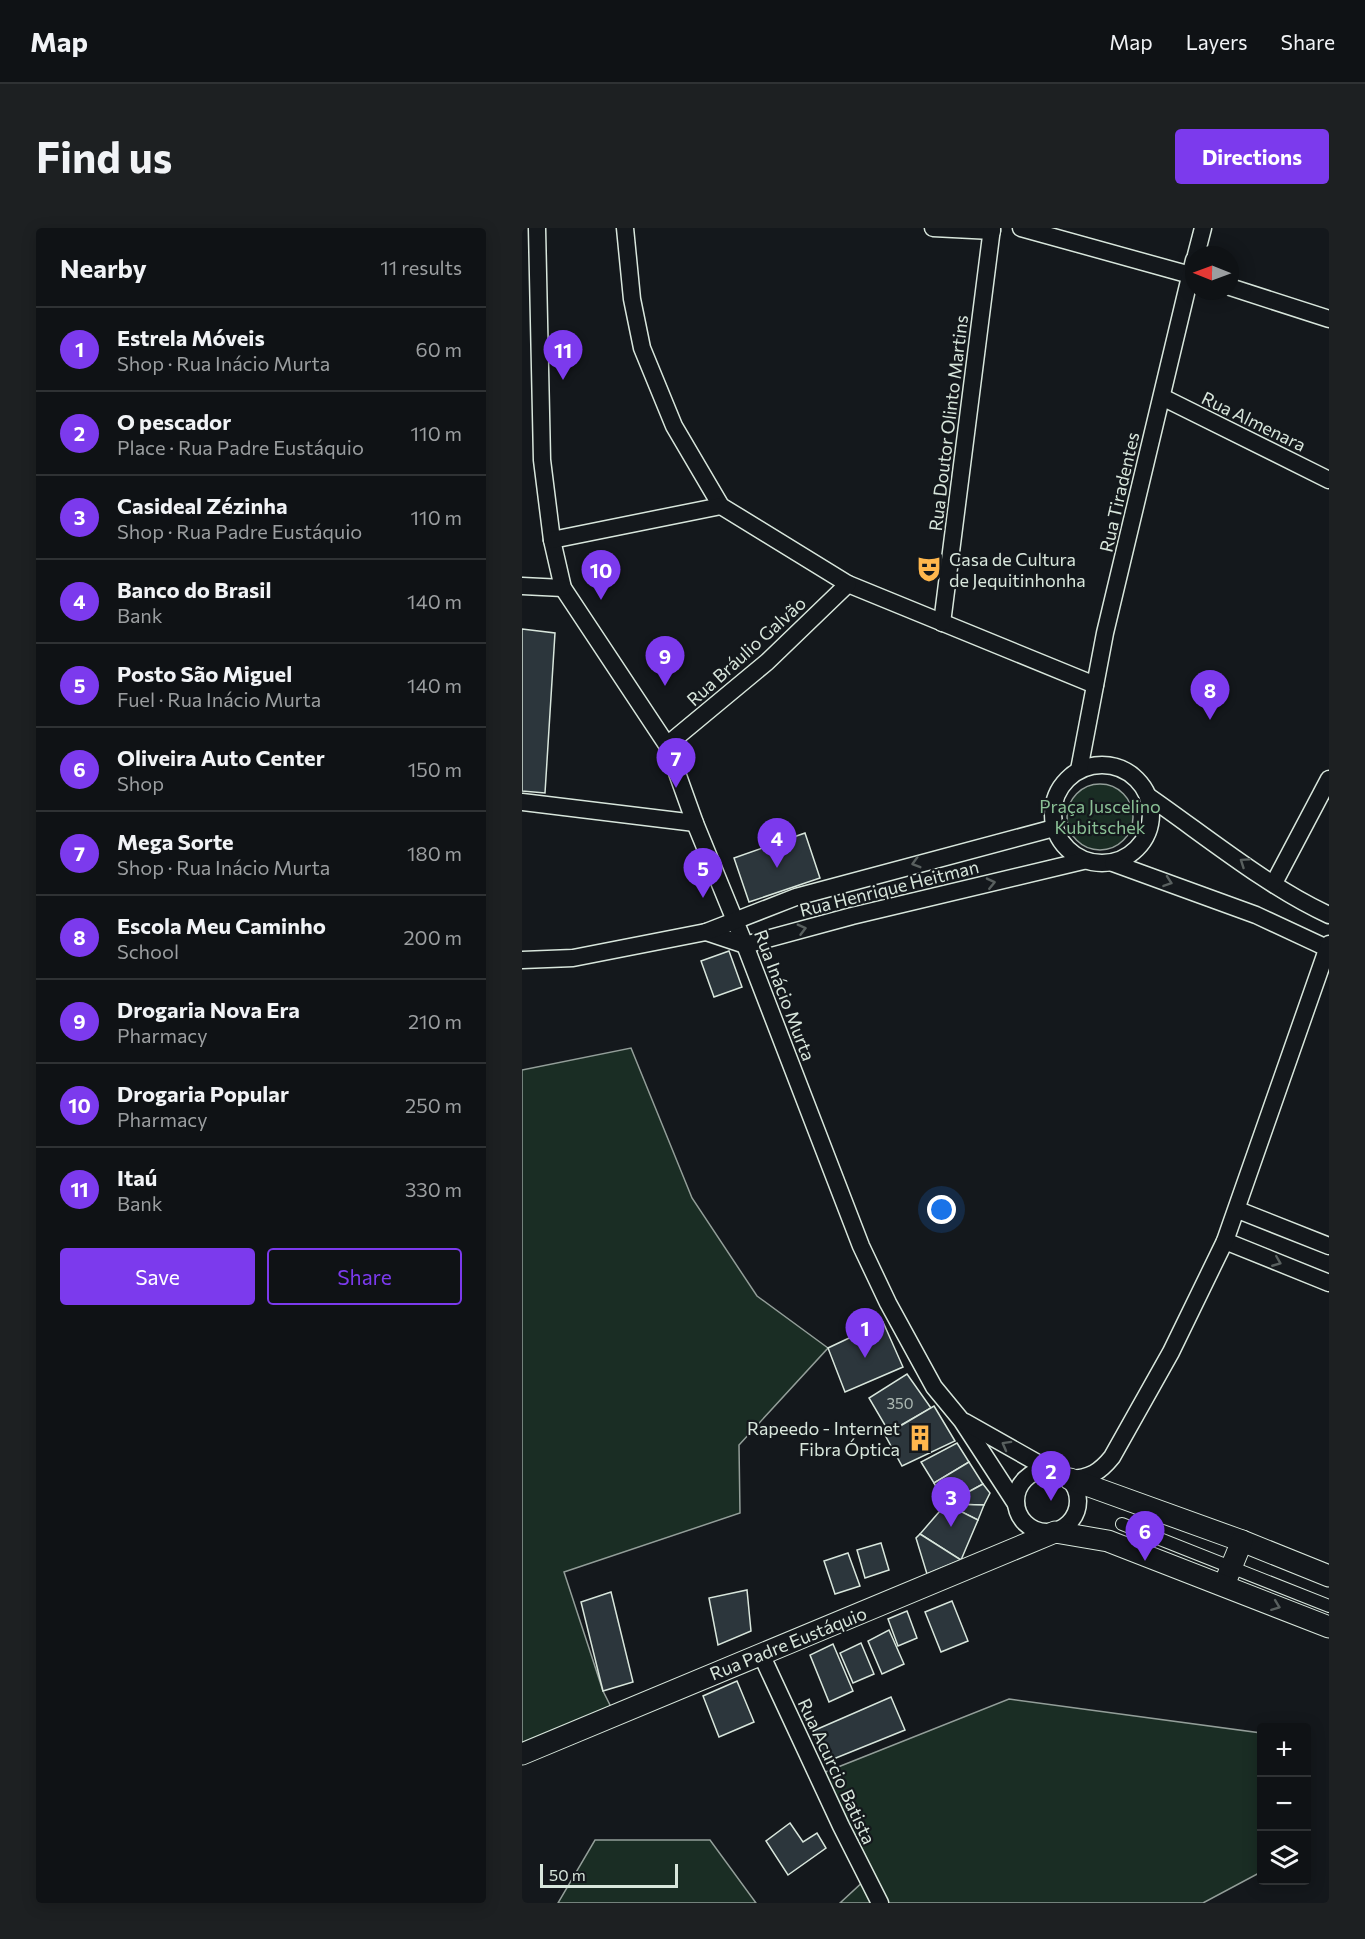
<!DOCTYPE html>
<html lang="en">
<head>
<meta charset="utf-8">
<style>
  :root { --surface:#0f1215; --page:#1d2022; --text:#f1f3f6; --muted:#9b9ea0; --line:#2f3234; --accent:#7c3aed }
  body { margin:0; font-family:Commissioner,sans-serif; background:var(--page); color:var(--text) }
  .controls { position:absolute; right:18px; bottom:18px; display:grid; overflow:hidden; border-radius:6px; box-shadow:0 3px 15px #0003 }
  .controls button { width:54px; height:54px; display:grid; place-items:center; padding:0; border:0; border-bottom:2px solid var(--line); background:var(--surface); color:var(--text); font:30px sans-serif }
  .compass { position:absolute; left:663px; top:18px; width:54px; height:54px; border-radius:50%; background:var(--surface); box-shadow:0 3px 15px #0003; rotate:271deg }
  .scale { position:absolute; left:18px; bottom:15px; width:138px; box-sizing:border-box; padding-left:6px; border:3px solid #d8e6dc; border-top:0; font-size:16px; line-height:21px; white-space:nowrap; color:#d8e6dc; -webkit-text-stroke:4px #14181c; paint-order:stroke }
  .you { position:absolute; left:420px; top:982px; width:21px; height:21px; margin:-15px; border:4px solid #fff; border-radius:50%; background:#1a73e8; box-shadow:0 0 0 9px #1a73e833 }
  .badge { display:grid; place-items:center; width:39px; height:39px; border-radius:50%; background:var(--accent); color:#fff; font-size:20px; font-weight:700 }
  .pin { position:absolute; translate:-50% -50px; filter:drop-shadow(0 2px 3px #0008) }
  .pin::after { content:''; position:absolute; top:32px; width:21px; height:18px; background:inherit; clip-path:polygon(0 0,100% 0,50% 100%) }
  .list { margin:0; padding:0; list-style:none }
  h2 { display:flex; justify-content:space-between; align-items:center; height:78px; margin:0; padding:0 24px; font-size:26px }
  h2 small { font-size:20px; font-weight:400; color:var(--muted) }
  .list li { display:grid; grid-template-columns:39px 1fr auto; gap:18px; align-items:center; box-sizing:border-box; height:84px; padding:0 24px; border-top:2px solid var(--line) }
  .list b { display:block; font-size:22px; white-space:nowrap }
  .list p { margin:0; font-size:20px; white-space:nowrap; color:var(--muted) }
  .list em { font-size:20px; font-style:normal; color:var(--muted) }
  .actions { display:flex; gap:12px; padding:18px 24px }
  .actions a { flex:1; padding:14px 0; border:2px solid var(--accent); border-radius:6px; text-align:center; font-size:21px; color:var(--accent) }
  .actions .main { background:var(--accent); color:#fff }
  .icon { flex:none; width:33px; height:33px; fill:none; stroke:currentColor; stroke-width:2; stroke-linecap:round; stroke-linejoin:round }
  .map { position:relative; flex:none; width:807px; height:1675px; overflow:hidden; border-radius:6px }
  header { display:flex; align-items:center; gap:36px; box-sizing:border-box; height:84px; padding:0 30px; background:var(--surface); border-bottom:2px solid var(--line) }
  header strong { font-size:28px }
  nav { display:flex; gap:33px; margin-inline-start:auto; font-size:21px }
  .intro { display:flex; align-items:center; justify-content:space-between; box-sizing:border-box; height:144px; padding:0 36px }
  h1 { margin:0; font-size:42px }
  .button { padding:15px 27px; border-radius:6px; background:var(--accent); color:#fff; font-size:21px; font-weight:700 }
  main { display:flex; gap:36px; padding:0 36px }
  aside { flex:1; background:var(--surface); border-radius:6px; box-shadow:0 3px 15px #0003 }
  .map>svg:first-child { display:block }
  .green { fill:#1a2d24; stroke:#939e99; stroke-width:1.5 }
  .building { fill:#2c363c; stroke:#d8e6dc; stroke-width:1.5 }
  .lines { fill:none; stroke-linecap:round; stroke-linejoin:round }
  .pedestrian-casing { stroke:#d8e6dc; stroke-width:14 }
  .minor-casing { stroke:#d8e6dc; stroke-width:19 }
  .tertiary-casing { stroke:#d8e6dc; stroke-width:23 }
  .pedestrian { stroke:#14181c; stroke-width:12 }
  .minor { stroke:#14181c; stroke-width:16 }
  .tertiary { stroke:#14181c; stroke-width:21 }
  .oneway { stroke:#59605f }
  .labels { text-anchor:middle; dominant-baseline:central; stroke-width:4.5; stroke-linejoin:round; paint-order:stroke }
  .number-label { font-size:15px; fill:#adbab4 }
  .street-label { font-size:18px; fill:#d8e6dc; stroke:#14181c }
  .poi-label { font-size:18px; fill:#d8e6dc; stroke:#14181c; text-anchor:start }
  .park-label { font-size:18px; fill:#8ac095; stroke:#14181c }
</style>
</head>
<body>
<header>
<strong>Map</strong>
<nav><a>Map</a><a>Layers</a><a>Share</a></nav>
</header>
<div class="intro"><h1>Find us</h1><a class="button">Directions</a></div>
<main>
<aside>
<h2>Nearby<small>11 results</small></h2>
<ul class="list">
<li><span class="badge">1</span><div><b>Estrela Móveis</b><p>Shop · Rua Inácio Murta</p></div><em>60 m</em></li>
<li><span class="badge">2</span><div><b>O pescador</b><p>Place · Rua Padre Eustáquio</p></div><em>110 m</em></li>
<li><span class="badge">3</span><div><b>Casideal Zézinha</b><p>Shop · Rua Padre Eustáquio</p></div><em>110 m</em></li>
<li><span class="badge">4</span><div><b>Banco do Brasil</b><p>Bank</p></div><em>140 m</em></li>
<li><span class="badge">5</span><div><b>Posto São Miguel</b><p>Fuel · Rua Inácio Murta</p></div><em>140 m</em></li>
<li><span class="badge">6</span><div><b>Oliveira Auto Center</b><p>Shop</p></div><em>150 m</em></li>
<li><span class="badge">7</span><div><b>Mega Sorte</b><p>Shop · Rua Inácio Murta</p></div><em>180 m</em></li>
<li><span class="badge">8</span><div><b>Escola Meu Caminho</b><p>School</p></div><em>200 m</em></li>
<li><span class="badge">9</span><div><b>Drogaria Nova Era</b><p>Pharmacy</p></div><em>210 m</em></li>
<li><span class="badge">10</span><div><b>Drogaria Popular</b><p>Pharmacy</p></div><em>250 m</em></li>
<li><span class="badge">11</span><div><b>Itaú</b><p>Bank</p></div><em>330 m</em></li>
</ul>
<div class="actions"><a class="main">Save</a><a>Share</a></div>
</aside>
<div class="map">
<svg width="807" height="1675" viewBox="0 0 807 1675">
  <rect width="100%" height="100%" fill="#14181c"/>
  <g class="green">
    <circle cx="578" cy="589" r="33"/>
    <path d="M109,820L170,970L235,1068L306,1120L217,1217L218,1285L42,1344L81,1463L93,1487L0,1528V842Z"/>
    <path d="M487,1471L739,1505V1644L681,1675H318L345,1650L301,1545Z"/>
    <path d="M73,1612H188L234,1675H36Z"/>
  </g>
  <g class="building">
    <path d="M0,401L33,405L23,565L0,563Z"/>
    <path d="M283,605L298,650L227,674L212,630Z"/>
    <path d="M207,723L220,759L192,769L179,733Z"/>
    <path d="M361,1094L381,1139L323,1164L306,1120Z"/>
    <path d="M385,1146L409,1180L367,1204L347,1170Z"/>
    <path d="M412,1178L433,1213L380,1238L363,1207Z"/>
    <path d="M435,1215L447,1234L412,1255L399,1234Z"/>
    <path d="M447,1234L461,1256L424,1276L412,1255Z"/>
    <path d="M461,1256L468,1265L462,1277L424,1276Z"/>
    <path d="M424,1276L462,1277L456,1292Z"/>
    <path d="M424,1276L456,1292L439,1332L398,1306Z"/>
    <path d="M398,1306L439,1332L405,1346L394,1310Z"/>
    <path d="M359,1315L367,1342L343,1350L335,1322Z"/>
    <path d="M326,1325L338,1358L313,1366L302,1333Z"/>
    <path d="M225,1362L229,1403L196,1417L187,1370Z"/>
    <path d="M89,1364L111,1454L81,1463L59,1374Z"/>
    <path d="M430,1373L446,1413L419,1424L403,1384Z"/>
    <path d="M385,1383L395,1410L376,1418L366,1391Z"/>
    <path d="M367,1402L382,1436L360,1446L346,1413Z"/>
    <path d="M339,1415L352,1446L331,1455L318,1425Z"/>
    <path d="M311,1416L331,1463L307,1474L288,1427Z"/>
    <path d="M215,1453L232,1494L197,1509L181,1468Z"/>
    <path d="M369,1469L383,1502L304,1534L291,1503Z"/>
    <path d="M268,1595L281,1614L295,1605L304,1620L266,1647L244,1613Z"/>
  </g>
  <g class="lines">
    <g class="pedestrian-casing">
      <path id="pedestrian" d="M600,1296L807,1378"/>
    </g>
    <g class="minor-casing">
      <g id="minor">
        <path d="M15,0L20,232L30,312L41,360L145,517L173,595L223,717L339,1018L366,1075L412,1159L440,1193L494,1276"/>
        <path d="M103,0L110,71L120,120L152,198L199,278L326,356L573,457"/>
        <path d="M411,0L470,3"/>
        <path d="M499,0L672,48"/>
        <path d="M674,27L681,0"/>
        <path d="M708,59L807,91"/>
        <path d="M640,169L807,252"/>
        <path d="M30,312L199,278"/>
        <path d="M0,358L41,360"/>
        <path d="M420,395L470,0"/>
        <path d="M145,517L245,434L326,356"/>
        <circle cx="580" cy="586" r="49"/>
        <path d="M557,542L583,405L672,32"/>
        <path d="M626,568C681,606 747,660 807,687"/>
        <path d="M0,574L173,595"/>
        <path d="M591,635L734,687L807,721"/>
        <path d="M752,655L807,551"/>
        <path d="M184,704L223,717L330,688L561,633"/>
        <path d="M0,732L51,730L184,704L274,669L532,600"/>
        <path d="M716,982L807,1018"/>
        <path d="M703,1013L807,1055"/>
        <path d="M443,1194L528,1242"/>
        <circle cx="525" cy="1273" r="31"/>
        <path d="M548,1251C568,1250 578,1244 590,1229L649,1124L703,1013L807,716"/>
        <path d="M239,1426L319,1598L358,1675"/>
      </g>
    </g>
    <g class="tertiary-casing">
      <g id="tertiary">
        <path d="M548,1251L720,1313L807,1348"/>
        <path d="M702,1357L720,1313"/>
        <path d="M0,1526L533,1304L586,1313L807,1399"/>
      </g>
    </g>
    <use href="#pedestrian" class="pedestrian"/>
    <use href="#minor" class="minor"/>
    <use href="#tertiary" class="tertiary"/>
  </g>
  <defs><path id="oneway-chevron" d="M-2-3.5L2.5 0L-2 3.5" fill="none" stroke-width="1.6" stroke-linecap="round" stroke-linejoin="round" transform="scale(1.5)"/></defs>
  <g class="oneway">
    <use href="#oneway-chevron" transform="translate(722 634) rotate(-146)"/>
    <use href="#oneway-chevron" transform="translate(394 635) rotate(164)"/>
    <use href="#oneway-chevron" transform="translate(646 654) rotate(19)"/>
    <use href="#oneway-chevron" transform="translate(469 655) rotate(-13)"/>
    <use href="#oneway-chevron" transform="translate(280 701) rotate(-15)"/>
    <use href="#oneway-chevron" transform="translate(755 1034) rotate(22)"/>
    <use href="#oneway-chevron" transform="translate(484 1217) rotate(-151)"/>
    <use href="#oneway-chevron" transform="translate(754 1378) rotate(21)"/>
  </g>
  <defs>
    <g id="theatre-bare" transform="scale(2.07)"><path d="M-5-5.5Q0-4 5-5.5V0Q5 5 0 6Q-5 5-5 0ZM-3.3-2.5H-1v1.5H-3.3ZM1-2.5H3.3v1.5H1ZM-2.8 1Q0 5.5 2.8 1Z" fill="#ffb74d" stroke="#14181c" stroke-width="2.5" paint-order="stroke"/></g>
    <g id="building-bare" transform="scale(2.07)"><path d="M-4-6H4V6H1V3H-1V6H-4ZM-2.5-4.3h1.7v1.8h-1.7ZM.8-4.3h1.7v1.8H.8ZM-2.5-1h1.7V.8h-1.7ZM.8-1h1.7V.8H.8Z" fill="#ffb74d" stroke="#14181c" stroke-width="2.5" paint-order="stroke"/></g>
  </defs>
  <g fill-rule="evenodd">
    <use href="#theatre-bare" x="407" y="341"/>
    <use href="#building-bare" x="398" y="1210"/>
  </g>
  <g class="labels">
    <g class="number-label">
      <text x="378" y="1175">350</text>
    </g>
    <g class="street-label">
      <text transform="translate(732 193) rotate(26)">Rua Almenara</text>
      <text transform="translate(426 195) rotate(-83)">Rua Doutor Olinto Martins</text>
      <text transform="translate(597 264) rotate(-77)">Rua Tiradentes</text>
      <text transform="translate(224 423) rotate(-42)">Rua Bráulio Galvão</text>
      <text transform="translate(367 660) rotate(-14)">Rua Henrique Heitman</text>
      <text transform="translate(263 767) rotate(69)">Rua Inácio Murta</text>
      <text transform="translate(266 1415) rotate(-22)">Rua Padre Eustáquio</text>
      <text transform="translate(315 1543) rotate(65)">Rua Acurcio Batista</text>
    </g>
    <g class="poi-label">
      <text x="427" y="331">Casa de Cultura<tspan x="427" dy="21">de Jequitinhonha</tspan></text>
      <text x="378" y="1200" text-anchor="end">Rapeedo - Internet<tspan x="378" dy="21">Fibra Óptica</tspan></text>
    </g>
    <g class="park-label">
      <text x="578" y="578">Praça Juscelino<tspan x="578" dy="21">Kubitschek</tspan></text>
    </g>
  </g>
</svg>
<div class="controls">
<button>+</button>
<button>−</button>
<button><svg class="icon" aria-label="layers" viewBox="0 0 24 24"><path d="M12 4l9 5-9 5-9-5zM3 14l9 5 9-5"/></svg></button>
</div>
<svg class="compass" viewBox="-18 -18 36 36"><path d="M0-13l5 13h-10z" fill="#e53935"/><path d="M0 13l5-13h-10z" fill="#9b9ea0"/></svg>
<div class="scale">50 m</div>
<div class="you"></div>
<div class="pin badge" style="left:343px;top:1130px">1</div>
<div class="pin badge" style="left:529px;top:1273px">2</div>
<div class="pin badge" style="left:429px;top:1299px">3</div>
<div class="pin badge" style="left:255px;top:640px">4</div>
<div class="pin badge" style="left:181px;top:670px">5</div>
<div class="pin badge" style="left:623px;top:1333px">6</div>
<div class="pin badge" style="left:154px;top:560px">7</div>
<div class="pin badge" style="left:688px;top:492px">8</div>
<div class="pin badge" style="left:143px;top:458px">9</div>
<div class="pin badge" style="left:79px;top:372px">10</div>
<div class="pin badge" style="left:41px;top:152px">11</div>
</div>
</main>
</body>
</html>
